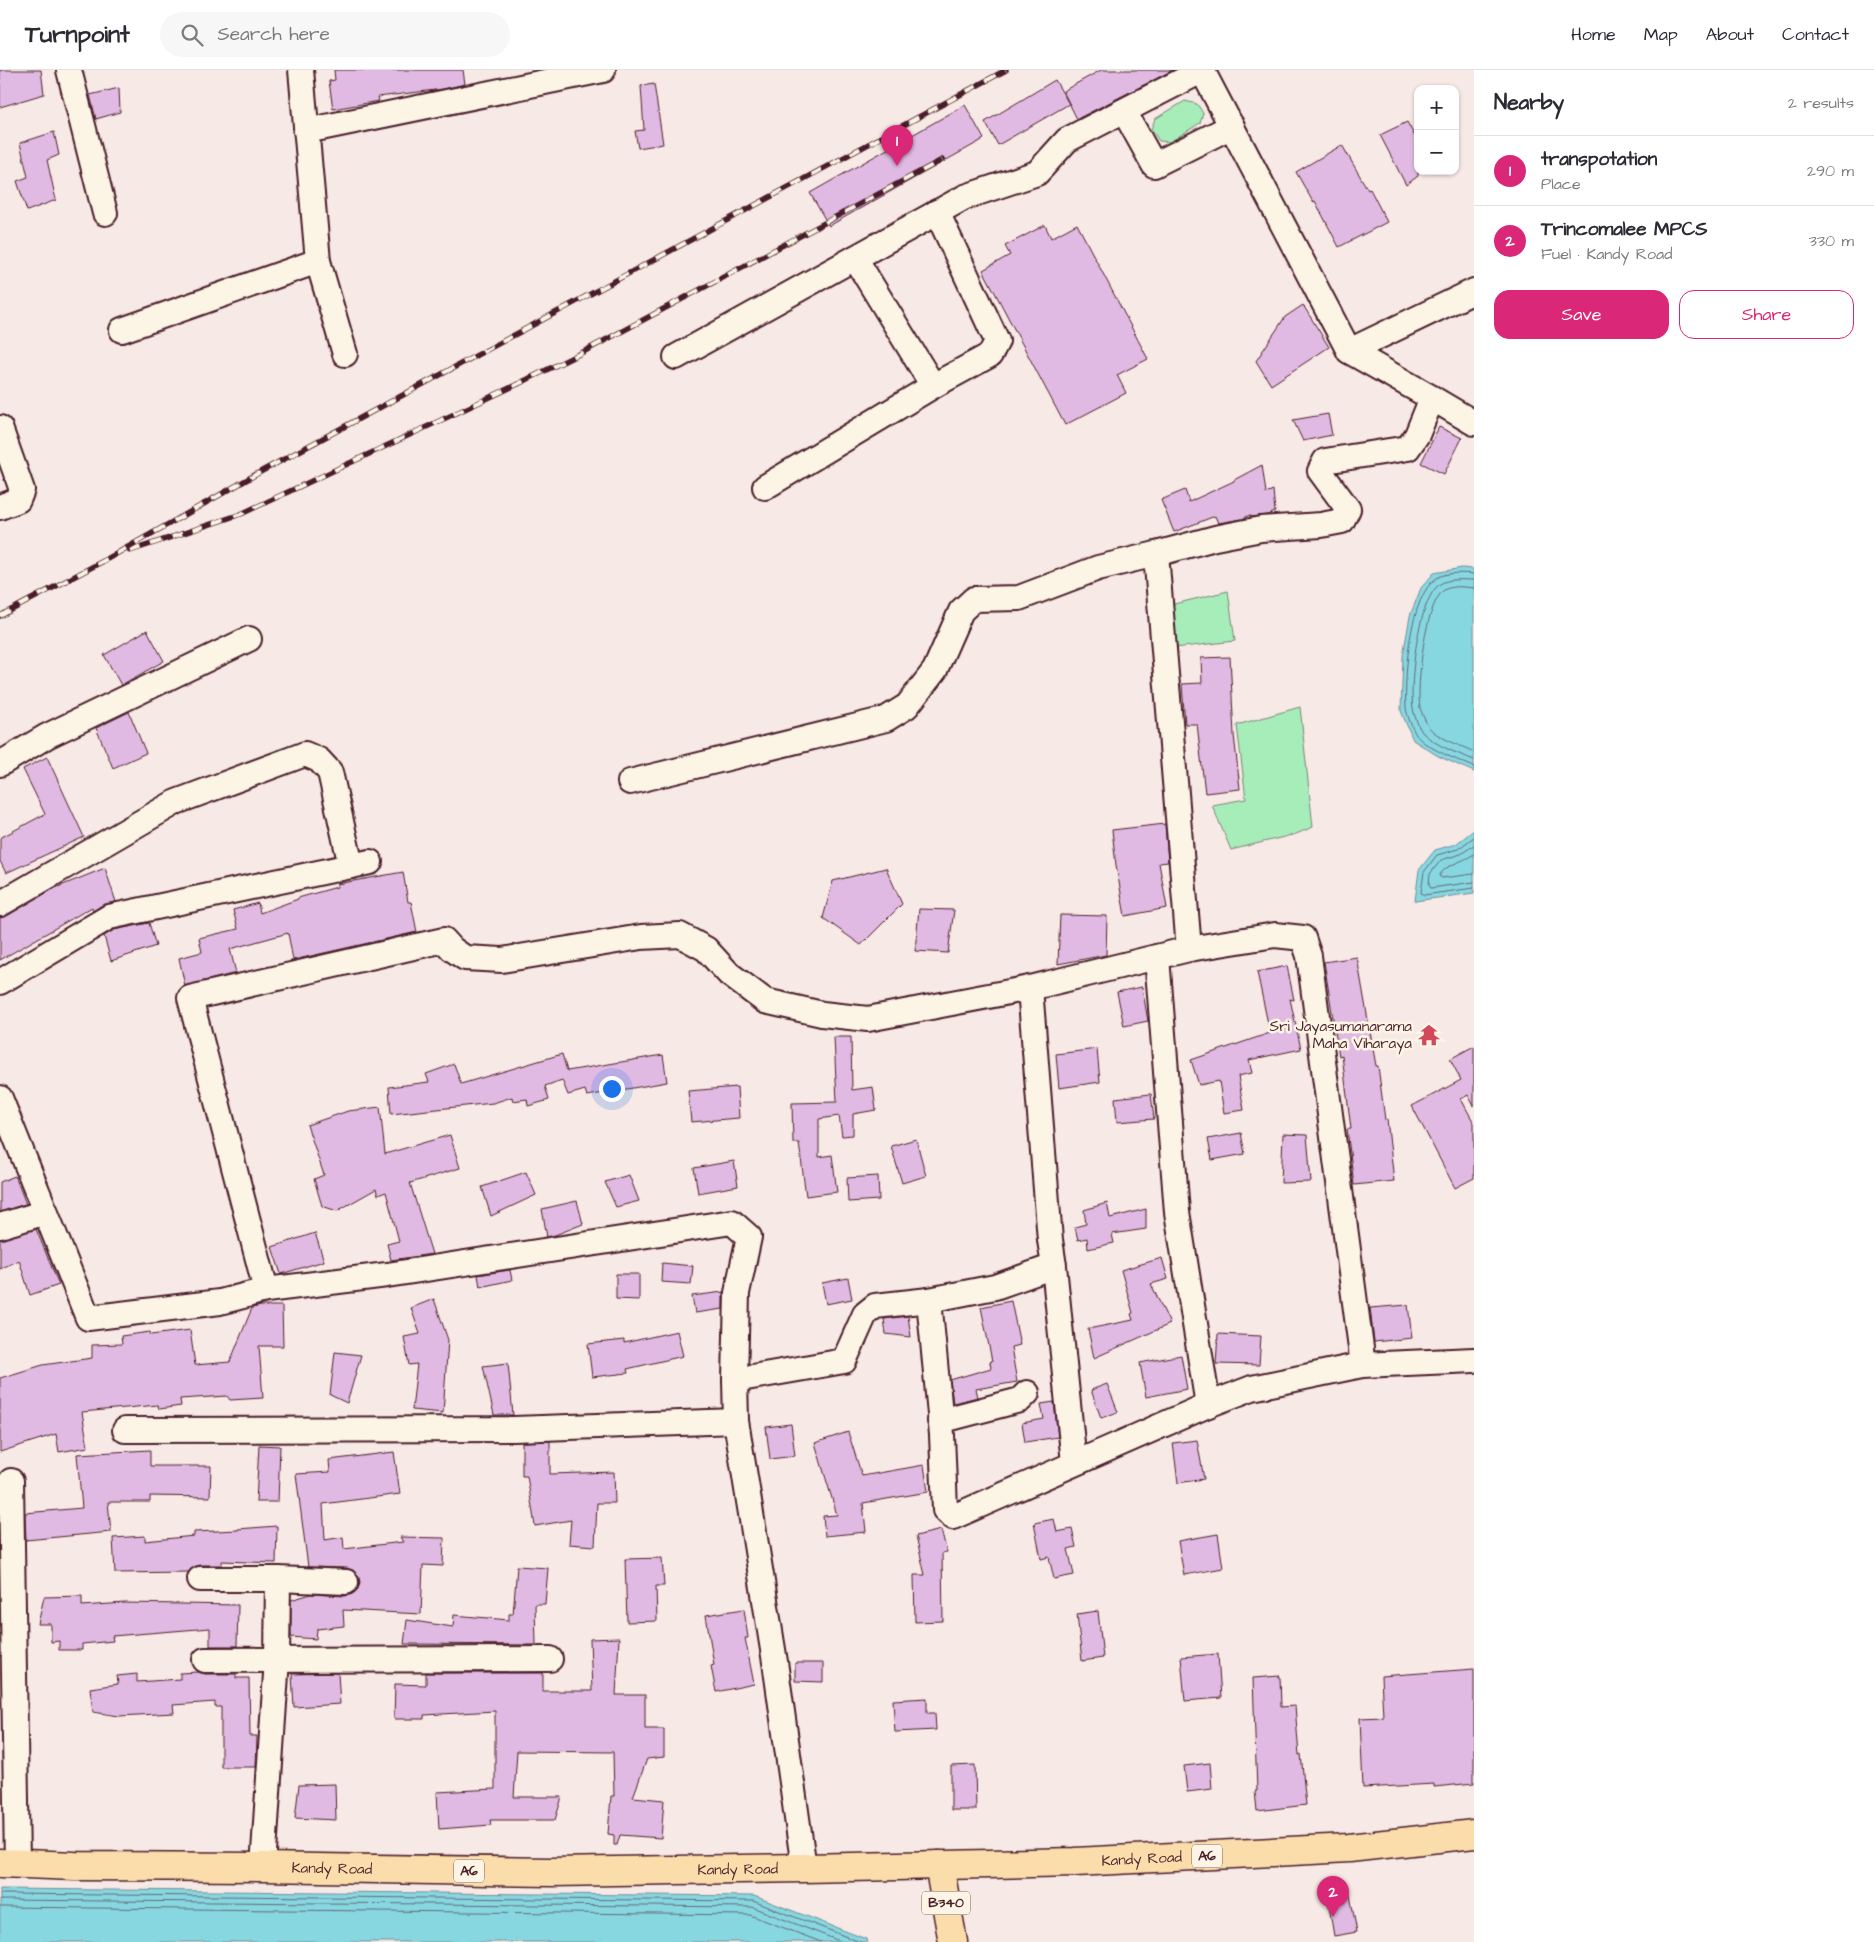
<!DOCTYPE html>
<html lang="en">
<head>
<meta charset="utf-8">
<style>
  :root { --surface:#fff; --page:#f7f7f7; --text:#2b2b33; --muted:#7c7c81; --line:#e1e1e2; --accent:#db2777 }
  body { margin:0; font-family:"Architects Daughter",sans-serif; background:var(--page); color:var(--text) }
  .controls { position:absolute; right:15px; top:15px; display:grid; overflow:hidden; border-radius:10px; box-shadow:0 1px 4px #0004 }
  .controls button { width:45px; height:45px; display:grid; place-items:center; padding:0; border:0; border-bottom:1px solid var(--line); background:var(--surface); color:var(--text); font:25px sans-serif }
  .you { position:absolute; left:611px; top:1018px; width:18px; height:18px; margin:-12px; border:4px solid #fff; border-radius:50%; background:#1a73e8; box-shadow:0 0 0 8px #1a73e833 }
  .badge { display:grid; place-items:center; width:32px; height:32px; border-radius:50%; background:var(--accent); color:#fff; font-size:16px; font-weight:700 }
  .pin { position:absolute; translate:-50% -41px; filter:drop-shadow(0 1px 2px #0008) }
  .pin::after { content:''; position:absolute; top:26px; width:18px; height:15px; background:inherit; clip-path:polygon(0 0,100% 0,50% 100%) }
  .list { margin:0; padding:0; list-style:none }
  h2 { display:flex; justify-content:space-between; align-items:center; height:65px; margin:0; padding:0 20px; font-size:21px }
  h2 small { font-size:16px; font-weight:400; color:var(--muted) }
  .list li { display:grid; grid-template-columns:32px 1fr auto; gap:15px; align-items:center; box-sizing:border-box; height:70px; padding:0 20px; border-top:1px solid var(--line) }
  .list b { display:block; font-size:19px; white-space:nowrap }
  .list p { margin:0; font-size:16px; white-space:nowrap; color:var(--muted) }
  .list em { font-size:16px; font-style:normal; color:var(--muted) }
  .actions { display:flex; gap:10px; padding:15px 20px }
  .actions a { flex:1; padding:11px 0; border:1px solid var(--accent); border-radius:15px; text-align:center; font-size:18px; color:var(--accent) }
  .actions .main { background:var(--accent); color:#fff }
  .icon { flex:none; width:28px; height:28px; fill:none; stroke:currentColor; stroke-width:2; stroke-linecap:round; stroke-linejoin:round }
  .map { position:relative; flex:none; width:1474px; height:1872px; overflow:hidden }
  header { display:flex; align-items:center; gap:30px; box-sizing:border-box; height:70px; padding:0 25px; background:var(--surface); border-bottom:1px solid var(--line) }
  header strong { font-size:24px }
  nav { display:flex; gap:28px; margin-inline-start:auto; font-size:18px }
  .search { width:350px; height:45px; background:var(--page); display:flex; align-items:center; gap:12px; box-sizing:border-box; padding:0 18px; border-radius:28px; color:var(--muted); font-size:19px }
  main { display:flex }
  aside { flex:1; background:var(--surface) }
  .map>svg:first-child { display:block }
  .green { fill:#a6edba; stroke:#788672 }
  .water { fill:#87d7e1; stroke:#6f8d98 }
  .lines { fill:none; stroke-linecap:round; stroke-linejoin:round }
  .shore { stroke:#626974; stroke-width:1 }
  .building { fill:#e1bae3; stroke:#4a1f2b }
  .street-casing { stroke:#4a1f2b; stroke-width:28 }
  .primary-casing { stroke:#4a1f2b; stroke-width:31 }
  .highway-casing { stroke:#4a1f2b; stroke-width:31 }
  .street { stroke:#fcf5e5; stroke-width:24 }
  .primary { stroke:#faddab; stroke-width:28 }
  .highway { stroke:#faddab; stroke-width:28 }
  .rail-casing { stroke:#4a1f2b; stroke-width:5.5 }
  .rail { stroke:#fcf5e5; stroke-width:4; stroke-dasharray:11; stroke-linecap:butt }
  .labels { text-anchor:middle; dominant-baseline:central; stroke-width:5; stroke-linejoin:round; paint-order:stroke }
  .shield { fill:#fcf5e5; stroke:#7f5f63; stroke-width:1 }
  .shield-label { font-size:14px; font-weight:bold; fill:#4a1f2b }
  .poi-label { font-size:15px; fill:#4a1f2b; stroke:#fcf5e5; text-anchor:end }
  .street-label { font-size:15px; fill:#4a1f2b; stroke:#fcf5e5 }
</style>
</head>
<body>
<header>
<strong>Turnpoint</strong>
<div class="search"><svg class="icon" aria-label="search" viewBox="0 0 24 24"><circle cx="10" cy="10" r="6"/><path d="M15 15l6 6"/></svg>Search here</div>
<nav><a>Home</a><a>Map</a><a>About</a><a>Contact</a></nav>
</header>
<main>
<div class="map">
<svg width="1474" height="1872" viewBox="0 0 1474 1872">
  <rect width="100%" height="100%" fill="#f7e9e5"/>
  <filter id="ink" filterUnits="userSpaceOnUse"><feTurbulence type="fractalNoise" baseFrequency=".02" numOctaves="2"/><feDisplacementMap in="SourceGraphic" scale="10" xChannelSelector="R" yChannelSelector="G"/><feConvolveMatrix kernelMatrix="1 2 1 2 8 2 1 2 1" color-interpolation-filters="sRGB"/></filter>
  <g filter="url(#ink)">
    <g class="green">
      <path d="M1185,31L1197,34L1203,43L1200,53L1170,72L1159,71L1151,59L1155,49Z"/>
      <path d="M1228,521L1235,571L1174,578L1170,535Z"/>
      <path d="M1300,637L1313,757L1296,764L1231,780L1212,735L1246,729L1237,655Z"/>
    </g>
    <g class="water">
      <path d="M1462,498L1474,499V702L1438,686L1413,670L1401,641L1403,586L1410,546L1421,518L1434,503Z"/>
      <path d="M1474,760V823L1415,831L1419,800L1435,780L1456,774Z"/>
      <path d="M0,1819L754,1826L866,1869L867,1872H0Z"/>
    </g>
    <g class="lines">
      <g class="shore">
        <path d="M1474,504C1465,503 1445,502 1437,508C1409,525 1404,608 1406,638C1407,645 1413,661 1417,666C1426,678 1460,691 1474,697"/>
        <path d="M1474,510C1464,510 1449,508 1440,514C1418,528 1409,614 1413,638C1414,645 1419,659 1423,663C1436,676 1457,683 1474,690"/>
        <path d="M1474,518C1465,517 1452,515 1444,520C1425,533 1416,617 1420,638C1422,643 1425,651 1428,656C1435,667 1462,676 1474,682"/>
        <path d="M1474,767L1458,779L1437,785L1424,802L1421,823L1424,825L1474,818"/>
        <path d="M1474,775L1461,784L1441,790L1430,804L1429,815L1431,818L1474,812"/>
        <path d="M1474,784C1462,793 1447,793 1439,806L1442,808L1474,804"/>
        <path d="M0,1824L753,1831L860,1872"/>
        <path d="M0,1830L752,1837L842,1872"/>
        <path d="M0,1837L750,1845L821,1872"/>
      </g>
    </g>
    <g class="building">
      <path d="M0,0H41L44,24L0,37Z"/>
      <path d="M334,0H463L465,14L443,19L378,27L379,31L333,39L329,11L335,10Z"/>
      <path d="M1101,0H1173L1077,49L1063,21Z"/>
      <path d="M1055,10L1069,34L998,75L985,52Z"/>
      <path d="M654,14L663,74L638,78L635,61L644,60L641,16Z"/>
      <path d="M119,18L120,42L96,49L90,25Z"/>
      <path d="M965,35L984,69L829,156L810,123Z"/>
      <path d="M1407,52L1418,72V106L1406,115L1380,65Z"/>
      <path d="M54,62L59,85L47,90L56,130L27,141L17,111L28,107L20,73Z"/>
      <path d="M1342,75L1368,120L1370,119L1387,152L1339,177L1315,131L1313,132L1296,102Z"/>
      <path d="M1077,154L1148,289L1117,305L1126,323L1065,355L983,200L1010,185L1005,176L1045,155L1051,168Z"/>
      <path d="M1303,235L1329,277L1271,315L1256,291L1285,247Z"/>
      <path d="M1328,344L1332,365L1303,371L1293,350Z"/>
      <path d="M1439,357L1462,368L1444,404L1421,393Z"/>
      <path d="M1262,395L1266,423L1273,420L1275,442L1268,445L1250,447V445L1242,449L1218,453L1215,446L1174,462L1161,430L1185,420L1189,432L1234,411V410Z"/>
      <path d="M147,560L164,591L121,615L104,585Z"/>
      <path d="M1230,587L1234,665L1240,719L1205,723L1197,654H1185L1182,614L1202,613L1201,588Z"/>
      <path d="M129,642L146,683L113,698L96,658Z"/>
      <path d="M47,687L84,767L6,803L0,791V768L45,744L23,699Z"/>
      <path d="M1165,754L1168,792L1159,793L1167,838L1125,846L1116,795L1112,760Z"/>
      <path d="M105,798L116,832L102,835L93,841L92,837L0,890V848L7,846L53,819Z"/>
      <path d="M886,798L902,834L861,875L823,848L833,811Z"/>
      <path d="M403,802L408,832H411L417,862L293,890L288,863L230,879L236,903L185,916L179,888L202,882L199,868L238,859L233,840L258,833L260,843L298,829V828L337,817V814Z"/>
      <path d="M919,839L954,840L948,883L915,881Z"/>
      <path d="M1060,845L1107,846L1106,885L1058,894Z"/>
      <path d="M149,853L156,876L111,891L104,866L114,860Z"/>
      <path d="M1357,887L1376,996H1378L1385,1050L1387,1049L1394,1111L1354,1115L1347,1059H1351L1342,985L1339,986L1324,892Z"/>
      <path d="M1287,896L1294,930L1290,929L1301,979L1249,990L1252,1003L1238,1006L1244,1040L1224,1043L1219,1011L1199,1015L1191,990L1270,963L1257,902Z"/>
      <path d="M1142,917L1148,951L1124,956L1117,922Z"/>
      <path d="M834,967H851L852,1020L873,1017L876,1040L853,1044V1065L842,1066L839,1046L819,1049V1087L832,1085L837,1122L806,1126L799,1073H793L792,1033L837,1032Z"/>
      <path d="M1474,976V1036L1468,1025L1461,1029L1474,1053V1108L1455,1118L1412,1036L1461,1010L1450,989Z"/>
      <path d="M1097,979L1100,1012L1059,1018L1056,984Z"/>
      <path d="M562,984L567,1001L663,985L667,1012L587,1026L585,1020L568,1025L562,1010L545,1016L549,1030L528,1036L527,1029L513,1031L512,1027L493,1033L391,1044L389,1017L429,1012L426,1004L454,994L461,1014Z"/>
      <path d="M737,1017L739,1048L691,1052L688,1021Z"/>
      <path d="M1151,1024L1154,1049L1117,1052L1115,1028Z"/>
      <path d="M380,1037L385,1084L450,1065L460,1098L410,1113L432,1184L391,1190L387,1174L399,1171L386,1122L378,1125L376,1119L337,1141L322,1136L314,1109L324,1105L307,1055L348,1041Z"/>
      <path d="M1241,1063L1245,1084L1212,1090L1208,1069Z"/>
      <path d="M1283,1064L1307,1065L1311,1112L1281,1113Z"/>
      <path d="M916,1069L926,1106L902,1113L891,1076Z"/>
      <path d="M734,1091L738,1116L698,1123L694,1098Z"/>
      <path d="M526,1102L536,1125L491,1146L482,1117Z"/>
      <path d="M629,1105L639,1131L616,1137L605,1112Z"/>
      <path d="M15,1106L26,1134L0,1142V1112Z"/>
      <path d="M878,1106L879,1130L848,1132L847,1108Z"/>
      <path d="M577,1131L583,1154L555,1165L547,1167L542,1139Z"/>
      <path d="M1107,1133L1110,1148L1146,1139V1159L1112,1164L1114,1173L1088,1179L1087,1168L1078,1170L1075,1157L1086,1154L1084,1140Z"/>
      <path d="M36,1159L59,1215L30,1225L19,1190L0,1199V1169Z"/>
      <path d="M315,1163L324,1191L281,1204L272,1177Z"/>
      <path d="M1162,1188L1168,1209L1151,1214L1170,1254L1094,1288L1088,1259L1133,1250L1131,1244L1133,1243L1121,1200Z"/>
      <path d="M662,1193L693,1196L691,1214L661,1212Z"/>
      <path d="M510,1200L512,1210L480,1217L478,1205Z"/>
      <path d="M616,1204H639V1230L616,1229Z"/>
      <path d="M848,1208L852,1229L826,1234L822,1213Z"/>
      <path d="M723,1222V1239L695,1243L692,1226Z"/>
      <path d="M434,1229L448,1270L443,1343L412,1340L417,1294L409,1295L404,1267L420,1264L411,1238Z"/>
      <path d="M1011,1231L1020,1275L1011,1277L1017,1312L976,1319L978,1327L953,1333L950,1310L991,1298L990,1292L992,1291L981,1237Z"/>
      <path d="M1408,1235L1412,1268L1374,1272L1370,1238Z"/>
      <path d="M261,1236H282L283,1276H259L263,1328L230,1330L227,1326L180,1329L181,1336L159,1339L158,1335L82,1342L88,1377L59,1382L56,1364L0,1382V1308L43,1295L92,1288V1275L122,1274L121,1266L150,1262L151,1265L190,1260L195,1295L230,1292L252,1238Z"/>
      <path d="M908,1246L911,1267L886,1264L884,1249Z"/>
      <path d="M677,1261L683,1286L627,1299L628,1303L592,1307L588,1274L624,1270V1273Z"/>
      <path d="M1218,1264L1261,1266L1259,1295L1216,1294Z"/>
      <path d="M335,1282L361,1285L347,1333L330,1325Z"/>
      <path d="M1181,1285L1187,1319L1146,1327L1140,1293Z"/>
      <path d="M508,1293L513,1345H494L483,1296Z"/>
      <path d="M1107,1314L1118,1342L1101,1348L1091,1320Z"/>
      <path d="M1054,1332L1058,1367L1025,1372L1022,1353L1044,1349L1041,1334Z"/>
      <path d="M791,1354L795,1386L770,1389L766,1357Z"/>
      <path d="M848,1362L862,1406L924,1395L928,1422L863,1433L866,1462L825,1466L823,1446L837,1445L815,1373Z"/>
      <path d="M1197,1370L1204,1409L1178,1413L1173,1373Z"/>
      <path d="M550,1371V1404L614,1402L615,1433H597L595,1476L569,1474L571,1450L535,1456L527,1406H522V1372Z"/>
      <path d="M259,1375L280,1376L278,1432H256Z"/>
      <path d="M150,1380V1396H211L210,1427L150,1426V1432H108L111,1462L26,1470L25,1443L82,1438L77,1384Z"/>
      <path d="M394,1382L400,1424L323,1434L325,1470L343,1467L344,1479L403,1472L400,1467L444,1468L443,1496L423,1495L421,1544L343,1540L344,1556L317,1559L316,1569L291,1567V1530L311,1524L345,1526L352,1524L358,1519L360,1512L358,1505L353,1500L347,1498L308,1497L296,1404L330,1402L329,1390Z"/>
      <path d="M1054,1449L1057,1462L1072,1459L1076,1477L1068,1479L1074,1505L1054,1509L1049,1487L1041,1489L1034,1453Z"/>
      <path d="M277,1456L276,1493L222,1491V1495H200L194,1497L189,1502L115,1503L113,1468L145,1466V1471L194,1466V1462L238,1460V1459Z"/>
      <path d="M941,1460L947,1482L942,1483L943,1551L915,1552L914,1505H925L916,1466Z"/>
      <path d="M1218,1464L1223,1498L1184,1505L1178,1471Z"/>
      <path d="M662,1488L664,1516H656L657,1551L627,1552L625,1489Z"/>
      <path d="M517,1496L548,1498L545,1534H535L536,1575L404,1574L407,1550L453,1557L454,1545L509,1550V1544H513Z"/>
      <path d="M82,1526V1536L125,1533L238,1535L237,1576H210V1558L112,1566L113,1571L82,1574V1580H59V1571L51,1572V1554H38L44,1527Z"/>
      <path d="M744,1539L748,1568H745L754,1614L716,1622L711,1596L714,1595L706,1545Z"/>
      <path d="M1098,1541L1103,1588L1082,1591L1077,1544Z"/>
      <path d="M619,1568L616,1625H645V1659H664V1687L647,1689L633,1727L664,1730L661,1768L620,1765L617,1775H614V1765L608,1764L611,1726H614L613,1682L517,1681L514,1727H562L555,1750H490L491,1755L439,1759L437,1722L495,1719V1641L424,1645V1649H394L395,1614L426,1615V1603H543V1621H592L590,1569Z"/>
      <path d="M1218,1584L1221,1628L1185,1631L1181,1587Z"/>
      <path d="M795,1593H823V1612L795,1611Z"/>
      <path d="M1474,1599V1713L1434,1717V1714L1363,1718L1360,1648L1383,1647L1381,1606Z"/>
      <path d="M198,1602L205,1604H236V1608H249L250,1666H257L256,1697H221V1637H215V1632L173,1635L174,1643L119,1646L93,1642L90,1618L118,1614L117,1606L137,1604V1612L180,1609V1603Z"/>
      <path d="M338,1603L340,1634L294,1637L292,1604Z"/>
      <path d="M1280,1606L1281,1637L1295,1636L1299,1685L1301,1684L1306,1735L1257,1741L1255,1721H1257L1253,1608Z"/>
      <path d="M927,1628V1643H935L936,1660L895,1662L893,1630Z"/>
      <path d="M1210,1693L1212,1719L1187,1722L1184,1696Z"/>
      <path d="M975,1695L976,1740H951V1696Z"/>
      <path d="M335,1714L336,1750L295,1748L299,1715Z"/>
      <path d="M1349,1820L1357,1862L1334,1866L1327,1824Z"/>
    </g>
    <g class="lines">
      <g class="street-casing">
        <g id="street">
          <path d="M69,0L105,143"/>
          <path d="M301,0L318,191L345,284"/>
          <path d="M1202,0L1349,281L1474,221"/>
          <path d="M1124,41L1154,95L1232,56"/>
          <path d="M306,61L603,0"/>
          <path d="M855,188L933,316"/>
          <path d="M122,260L318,191"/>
          <path d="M676,287L965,127L1037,103L1067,70L1203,0"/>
          <path d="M1432,328L1474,353"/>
          <path d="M0,358L22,420L18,430L0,437"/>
          <path d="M765,417L933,316L990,285L997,271L937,142"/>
          <path d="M1156,484L1189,879L1275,865L1303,868L1309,886L1361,1278L1362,1295"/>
          <path d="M0,694L47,666L249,569"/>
          <path d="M630,712L886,649L907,636L935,600L961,541L974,529L1019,528L1098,498L1156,484L1215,468L1261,459L1321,455L1342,451L1348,439L1320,401L1325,391L1408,378L1417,365L1432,328L1349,281"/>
          <path d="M0,834L176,732L305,684L319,690L330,702L351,796"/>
          <path d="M1157,887L1177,1142L1208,1335"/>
          <path d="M0,912L109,847L370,792"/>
          <path d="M0,1028L88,1248L220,1232L266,1220L387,1205L732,1152L749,1167L737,1223L735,1310L736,1351L775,1592L804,1798"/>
          <path d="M0,1156L46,1142"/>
          <path d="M1054,1196L1074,1393"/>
          <path d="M266,1220L190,928L444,870L452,879L465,888L502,890L641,867L680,865L706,879L729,904L765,931L822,944L868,949L1030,918L1189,879"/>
          <path d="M929,1230L942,1365L945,1440L953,1447L1208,1335L1252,1318L1362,1295L1474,1290"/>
          <path d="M735,1310L844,1291L865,1244L875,1236L929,1230L995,1217L1054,1196L1050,1170L1030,918"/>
          <path d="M940,1351L1020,1330L1027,1323"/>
          <path d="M125,1360L514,1359L736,1351"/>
          <path d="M11,1411L17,1794"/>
          <path d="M200,1509H278L346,1512"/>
          <path d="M205,1590L550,1589"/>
          <path d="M263,1797L277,1589L278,1509"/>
        </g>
      </g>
      <g class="primary-casing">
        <path id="primary" d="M939,1795L953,1872"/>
      </g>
      <g class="highway-casing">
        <g id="highway">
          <path id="s1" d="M0,1793L75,1796L263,1797L552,1802L804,1798L1075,1792L1174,1787L1349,1778L1474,1764"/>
        </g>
      </g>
      <use href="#street" class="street"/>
      <use href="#primary" class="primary"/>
      <use href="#highway" class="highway"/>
      <g class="rail-casing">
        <g id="rail">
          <path d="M130,481L241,444L518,314L585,281L942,90"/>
          <path d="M0,546L107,489L262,401L1006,0"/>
        </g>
      </g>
      <use href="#rail" class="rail"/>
    </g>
  </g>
  <defs>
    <g id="temple-bare" transform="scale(1.725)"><path d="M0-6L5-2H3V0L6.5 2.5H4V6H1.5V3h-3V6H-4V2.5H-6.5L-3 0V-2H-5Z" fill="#d1495b" stroke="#fcf5e5" stroke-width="2.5" paint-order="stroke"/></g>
  </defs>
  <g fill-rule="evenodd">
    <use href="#temple-bare" x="1429" y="965"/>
  </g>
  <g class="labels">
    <g class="shield">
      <rect x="1192" y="1774.5" width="30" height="23" rx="4"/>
      <rect x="454" y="1789.5" width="30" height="23" rx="4"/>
      <rect x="922" y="1821.5" width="48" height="23" rx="4"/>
    </g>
    <g class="shield-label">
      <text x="1207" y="1786">A6</text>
      <text x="469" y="1801">A6</text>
      <text x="946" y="1833">B340</text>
    </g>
    <g class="poi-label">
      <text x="1412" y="956">Sri Jayasumanarama<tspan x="1412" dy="17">Maha Viharaya</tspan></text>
    </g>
    <g class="street-label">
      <text stroke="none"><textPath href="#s1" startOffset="1142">Kandy Road</textPath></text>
      <text stroke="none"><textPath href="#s1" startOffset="332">Kandy Road</textPath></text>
      <text stroke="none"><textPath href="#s1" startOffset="738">Kandy Road</textPath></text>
    </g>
  </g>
</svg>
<div class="controls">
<button>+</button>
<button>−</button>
</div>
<div class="you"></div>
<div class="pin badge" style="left:897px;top:96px">1</div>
<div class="pin badge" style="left:1333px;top:1847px">2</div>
</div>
<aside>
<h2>Nearby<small>2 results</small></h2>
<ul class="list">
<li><span class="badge">1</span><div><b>transpotation</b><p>Place</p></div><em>290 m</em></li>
<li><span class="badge">2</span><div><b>Trincomalee MPCS</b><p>Fuel · Kandy Road</p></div><em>330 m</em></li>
</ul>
<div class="actions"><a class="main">Save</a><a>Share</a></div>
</aside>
</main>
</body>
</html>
